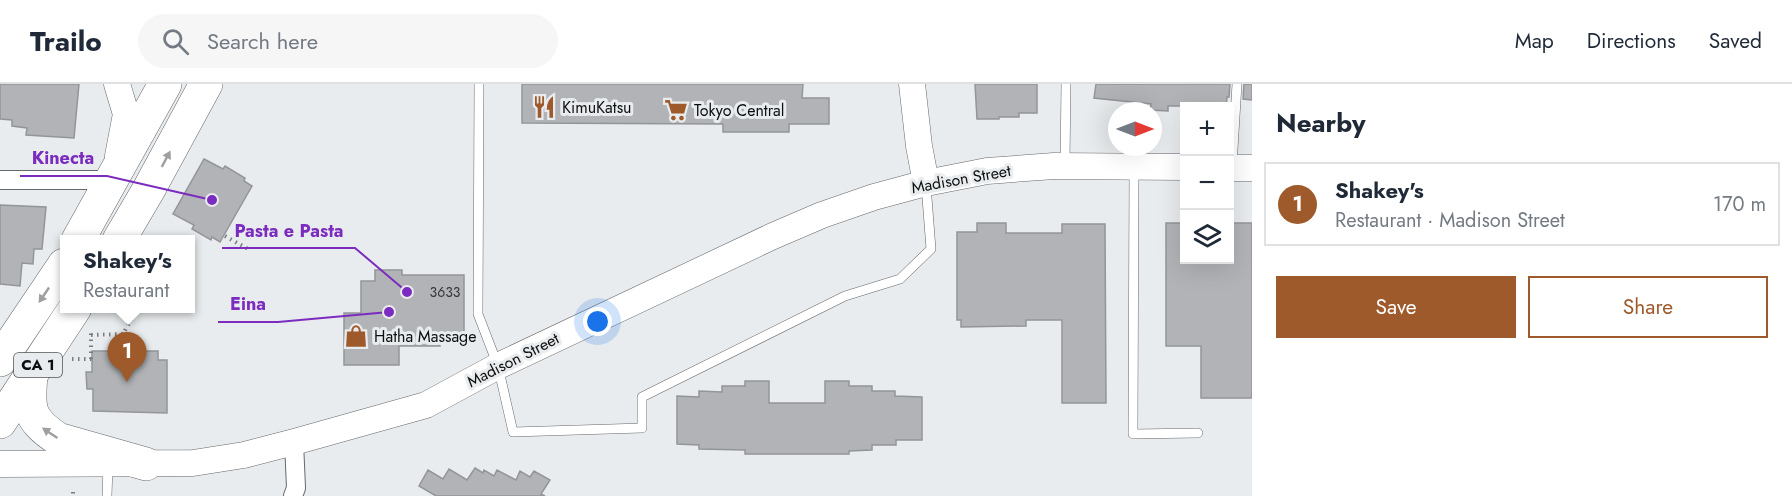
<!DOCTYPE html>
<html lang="en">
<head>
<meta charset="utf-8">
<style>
  :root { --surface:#fff; --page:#f6f6f7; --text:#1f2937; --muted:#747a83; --line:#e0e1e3; --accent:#9e5a2b }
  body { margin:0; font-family:Jost,sans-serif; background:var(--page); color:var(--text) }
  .controls { position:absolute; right:18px; top:18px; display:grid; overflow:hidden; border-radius:0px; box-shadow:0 6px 24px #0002 }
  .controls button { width:54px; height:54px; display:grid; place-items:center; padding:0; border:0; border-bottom:2px solid var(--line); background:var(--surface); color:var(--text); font:30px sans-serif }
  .compass { position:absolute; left:1108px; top:18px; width:54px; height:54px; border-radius:50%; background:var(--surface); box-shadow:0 6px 24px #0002; rotate:90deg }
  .you { position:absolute; left:598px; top:238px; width:21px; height:21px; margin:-15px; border:4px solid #fff; border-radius:50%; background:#1a73e8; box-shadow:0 0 0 9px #1a73e833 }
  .badge { display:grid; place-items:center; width:39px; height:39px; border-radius:50%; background:var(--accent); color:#fff; font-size:20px; font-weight:700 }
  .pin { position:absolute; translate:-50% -50px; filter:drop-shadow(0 2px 3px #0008) }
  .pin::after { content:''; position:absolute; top:32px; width:21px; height:18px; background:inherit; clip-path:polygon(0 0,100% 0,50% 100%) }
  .popup { position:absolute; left:60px; top:151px; width:135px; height:78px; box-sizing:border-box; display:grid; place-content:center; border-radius:0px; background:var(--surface); filter:drop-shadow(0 2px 4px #0005); font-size:20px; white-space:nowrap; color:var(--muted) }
  .popup b { font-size:22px; color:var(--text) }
  .popup::after { content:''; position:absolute; left:50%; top:100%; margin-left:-12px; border:12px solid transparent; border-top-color:var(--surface) }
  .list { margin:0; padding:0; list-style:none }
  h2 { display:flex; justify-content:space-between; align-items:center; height:78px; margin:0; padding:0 24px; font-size:26px }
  h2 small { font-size:20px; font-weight:400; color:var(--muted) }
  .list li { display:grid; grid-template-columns:39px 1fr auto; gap:18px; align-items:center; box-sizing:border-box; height:84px; margin:0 12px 12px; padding:0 12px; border:2px solid var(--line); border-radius:0px }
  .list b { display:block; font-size:22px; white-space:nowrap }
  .list p { margin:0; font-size:20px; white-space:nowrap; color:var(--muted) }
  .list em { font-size:20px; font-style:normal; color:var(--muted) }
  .actions { display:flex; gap:12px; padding:18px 24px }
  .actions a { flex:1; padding:14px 0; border:2px solid var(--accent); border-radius:0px; text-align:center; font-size:21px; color:var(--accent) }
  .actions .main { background:var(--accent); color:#fff }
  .icon { flex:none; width:33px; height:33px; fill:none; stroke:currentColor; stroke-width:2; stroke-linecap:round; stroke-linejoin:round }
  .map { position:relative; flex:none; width:1252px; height:412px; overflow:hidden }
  header { display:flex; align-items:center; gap:36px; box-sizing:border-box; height:84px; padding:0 30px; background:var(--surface); border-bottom:2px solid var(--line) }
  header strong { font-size:28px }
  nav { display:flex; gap:33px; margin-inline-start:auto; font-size:21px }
  .search { width:420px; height:54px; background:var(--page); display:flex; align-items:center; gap:15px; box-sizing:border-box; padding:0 21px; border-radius:33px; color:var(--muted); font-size:22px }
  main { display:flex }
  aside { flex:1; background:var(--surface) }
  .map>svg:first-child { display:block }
  .building { fill:#b1b3b6; stroke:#939598; stroke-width:1.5 }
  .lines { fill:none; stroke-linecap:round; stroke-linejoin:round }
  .lane-casing { stroke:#66686b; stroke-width:10 }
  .street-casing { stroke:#66686b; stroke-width:20 }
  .secondary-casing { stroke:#66686b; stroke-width:27 }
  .highway-casing { stroke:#66686b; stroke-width:34 }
  .path { stroke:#7a7c7d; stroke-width:4; stroke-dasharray:1.5 4.5; stroke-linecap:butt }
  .lane { stroke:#fff; stroke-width:9 }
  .street { stroke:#fff; stroke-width:18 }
  .secondary { stroke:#fff; stroke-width:26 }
  .highway { stroke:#fff; stroke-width:33 }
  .oneway { fill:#9e9f9f }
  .labels { text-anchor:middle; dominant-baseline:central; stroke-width:6; stroke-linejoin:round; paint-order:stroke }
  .number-label { font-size:14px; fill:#363739 }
  .shield { fill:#e9ecee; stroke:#4f5152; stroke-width:1.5 }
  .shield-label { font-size:15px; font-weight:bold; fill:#0d0e0f }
  .poi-label { font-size:16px; fill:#0d0e0f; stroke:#e9ecee; text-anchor:start }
  .street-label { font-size:16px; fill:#0d0e0f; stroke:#e9ecee }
  .leader { fill:none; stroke:#7b2cbf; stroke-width:2 }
  .callout-dot { fill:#7b2cbf; stroke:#e9ecee; stroke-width:2 }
  .callout-label { font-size:18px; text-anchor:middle; font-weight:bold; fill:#7b2cbf; stroke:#e9ecee; stroke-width:6; stroke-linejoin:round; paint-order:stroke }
</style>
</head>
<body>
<header>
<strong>Trailo</strong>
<div class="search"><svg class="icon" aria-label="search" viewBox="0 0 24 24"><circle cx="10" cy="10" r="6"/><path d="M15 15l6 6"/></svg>Search here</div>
<nav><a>Map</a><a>Directions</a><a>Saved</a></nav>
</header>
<main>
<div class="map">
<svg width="1252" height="412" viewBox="0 0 1252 412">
  <rect width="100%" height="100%" fill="#e9ecee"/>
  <g class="building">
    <path d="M0,0H79L74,54L26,51L27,44L12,42V36L0,35Z"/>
    <path d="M522,0H803L802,14H829V40H789V48H723V40L522,39Z"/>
    <path d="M975,0H1037V29H1019V33H999V35H977Z"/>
    <path d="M1096,0H1230L1229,13H1227L1226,22H1168V27L1150,26L1151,20L1094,14Z"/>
    <path d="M1244,0H1252V16L1243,15Z"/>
    <path d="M204,75L223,85L225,82L245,94L244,97L252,102L220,158L212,153L211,156L192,145L194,141L173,130Z"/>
    <path d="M0,121L46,123L42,165H34L33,180L22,179L20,202L0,200Z"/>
    <path d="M977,139H1006V149H1062V140H1105L1106,319H1062V236H1026V242L961,243V236H957V148H977Z"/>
    <path d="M1166,139H1185V176H1230V139H1252V314H1201V262H1166Z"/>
    <path d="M375,186H402V191H464V250H440V262H399V281H344V229H361V197H375Z"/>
    <path d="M92,267H158V276H167V329L93,327V305H87L86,288H92Z"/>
    <path d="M745,297H769V319H825V297H849V302H872V307H895V312L922,313V356H896V361H872V366L849,367V370H745V366L699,365V361L677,360V312L699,313V307L722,308V302H745Z"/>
    <path d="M475,384L483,389L484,386L494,392L497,386L516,396L520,387L530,393L534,387L550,396L541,410L545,412H436L419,402L428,386L443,395L449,385L467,396Z"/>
  </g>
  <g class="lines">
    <g class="lane-casing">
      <g id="lane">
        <path d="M479,0L478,230L498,282L513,348L642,344V313L845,212L900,195L931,165L926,101"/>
        <path d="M1065,79L1066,0"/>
        <path d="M1232,82L1237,0"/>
        <path d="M1134,85L1133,350L1198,349"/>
        <path d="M107,412L108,382"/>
      </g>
    </g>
    <g class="street-casing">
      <g id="street">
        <path d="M0,96H112"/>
        <path d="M293,412L296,404L294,358"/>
      </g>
    </g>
    <g class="secondary-casing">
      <g id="secondary">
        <path d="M117,0L126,30L118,72"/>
        <path d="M912,0L919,62L926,99"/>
        <path d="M1230,84H1252"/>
        <path d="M0,380L193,379L244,371L294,358L426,321L498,282L773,152L822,131L874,113L926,99L987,87L1054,82L1184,83"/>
      </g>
    </g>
    <g class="highway-casing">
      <g id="highway">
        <path d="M78,156L165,0"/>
        <path d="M119,156L149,105L206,0"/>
        <path d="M0,276L64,181"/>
        <path d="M31,291C28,325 28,335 58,355L146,380"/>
        <path d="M0,338L75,224"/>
      </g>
    </g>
    <g class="path">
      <path d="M225,152L248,165"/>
      <path d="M91,251L123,250L137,224"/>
      <path d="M72,275H92"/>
      <path d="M91,275V249"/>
      <path d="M73,408V412"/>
    </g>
    <use href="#lane" class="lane"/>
    <use href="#street" class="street"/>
    <use href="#secondary" class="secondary"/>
    <use href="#highway" class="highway"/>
  </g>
  <defs><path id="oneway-solid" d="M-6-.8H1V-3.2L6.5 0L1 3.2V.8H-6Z" transform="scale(1.5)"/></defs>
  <g class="oneway">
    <use href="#oneway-solid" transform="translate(166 75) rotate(-62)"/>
    <use href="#oneway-solid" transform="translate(44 211) rotate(124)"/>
    <use href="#oneway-solid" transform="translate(50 349) rotate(-146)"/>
  </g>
  <defs>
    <g id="restaurant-bare" transform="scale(1.8)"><path d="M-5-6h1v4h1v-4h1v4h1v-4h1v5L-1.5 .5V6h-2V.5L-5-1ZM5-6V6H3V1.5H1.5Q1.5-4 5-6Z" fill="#9e5a2b" stroke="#e9ecee" stroke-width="2.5" paint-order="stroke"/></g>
    <g id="supermarket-bare" transform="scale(1.8)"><path d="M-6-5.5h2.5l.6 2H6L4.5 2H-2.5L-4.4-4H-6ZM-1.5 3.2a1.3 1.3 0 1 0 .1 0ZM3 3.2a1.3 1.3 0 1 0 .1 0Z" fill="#9e5a2b" stroke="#e9ecee" stroke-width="2.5" paint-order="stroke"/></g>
    <g id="shop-bare" transform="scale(1.8)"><path d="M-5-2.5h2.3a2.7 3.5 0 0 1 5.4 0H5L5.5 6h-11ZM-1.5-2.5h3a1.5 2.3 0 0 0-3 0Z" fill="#9e5a2b" stroke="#e9ecee" stroke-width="2.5" paint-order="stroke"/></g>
  </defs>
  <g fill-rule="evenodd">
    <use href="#restaurant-bare" x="544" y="23"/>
    <use href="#supermarket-bare" x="676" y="26"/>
    <use href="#shop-bare" x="356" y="252"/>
  </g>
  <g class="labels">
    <g class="number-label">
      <text x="445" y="208">3633</text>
    </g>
    <rect class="shield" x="14" y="269" width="48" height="24" rx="4.5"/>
    <g class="shield-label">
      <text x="38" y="281">CA 1</text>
    </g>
    <g class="poi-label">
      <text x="562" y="23">KimuKatsu</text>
      <text x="694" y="26">Tokyo Central</text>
      <text x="374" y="252">Hatha Massage</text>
    </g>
    <g class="street-label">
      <text transform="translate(961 95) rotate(-10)">Madison Street</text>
      <text transform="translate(513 276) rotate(-27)">Madison Street</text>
    </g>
  </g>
  <path class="leader" d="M212 116L107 92H20M407 208L355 164H222M389 228L278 238H218"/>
  <g class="callout-dot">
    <circle cx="212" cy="116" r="6"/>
    <circle cx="407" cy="208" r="6"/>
    <circle cx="389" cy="228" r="6"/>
  </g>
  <g class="callout-label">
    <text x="63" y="80">Kinecta</text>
    <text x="289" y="153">Pasta e Pasta</text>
    <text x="248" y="226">Eina</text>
  </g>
</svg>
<div class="controls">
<button>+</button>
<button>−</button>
<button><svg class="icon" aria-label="layers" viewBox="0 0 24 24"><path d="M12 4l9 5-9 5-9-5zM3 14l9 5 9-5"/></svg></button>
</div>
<svg class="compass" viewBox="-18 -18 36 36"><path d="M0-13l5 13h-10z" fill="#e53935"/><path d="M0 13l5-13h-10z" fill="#747a83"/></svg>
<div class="you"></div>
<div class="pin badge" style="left:127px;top:298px">1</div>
<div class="popup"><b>Shakey's</b>Restaurant</div>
</div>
<aside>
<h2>Nearby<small></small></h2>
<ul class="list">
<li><span class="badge">1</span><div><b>Shakey's</b><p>Restaurant · Madison Street</p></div><em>170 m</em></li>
</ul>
<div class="actions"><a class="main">Save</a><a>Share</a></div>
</aside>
</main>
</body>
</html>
